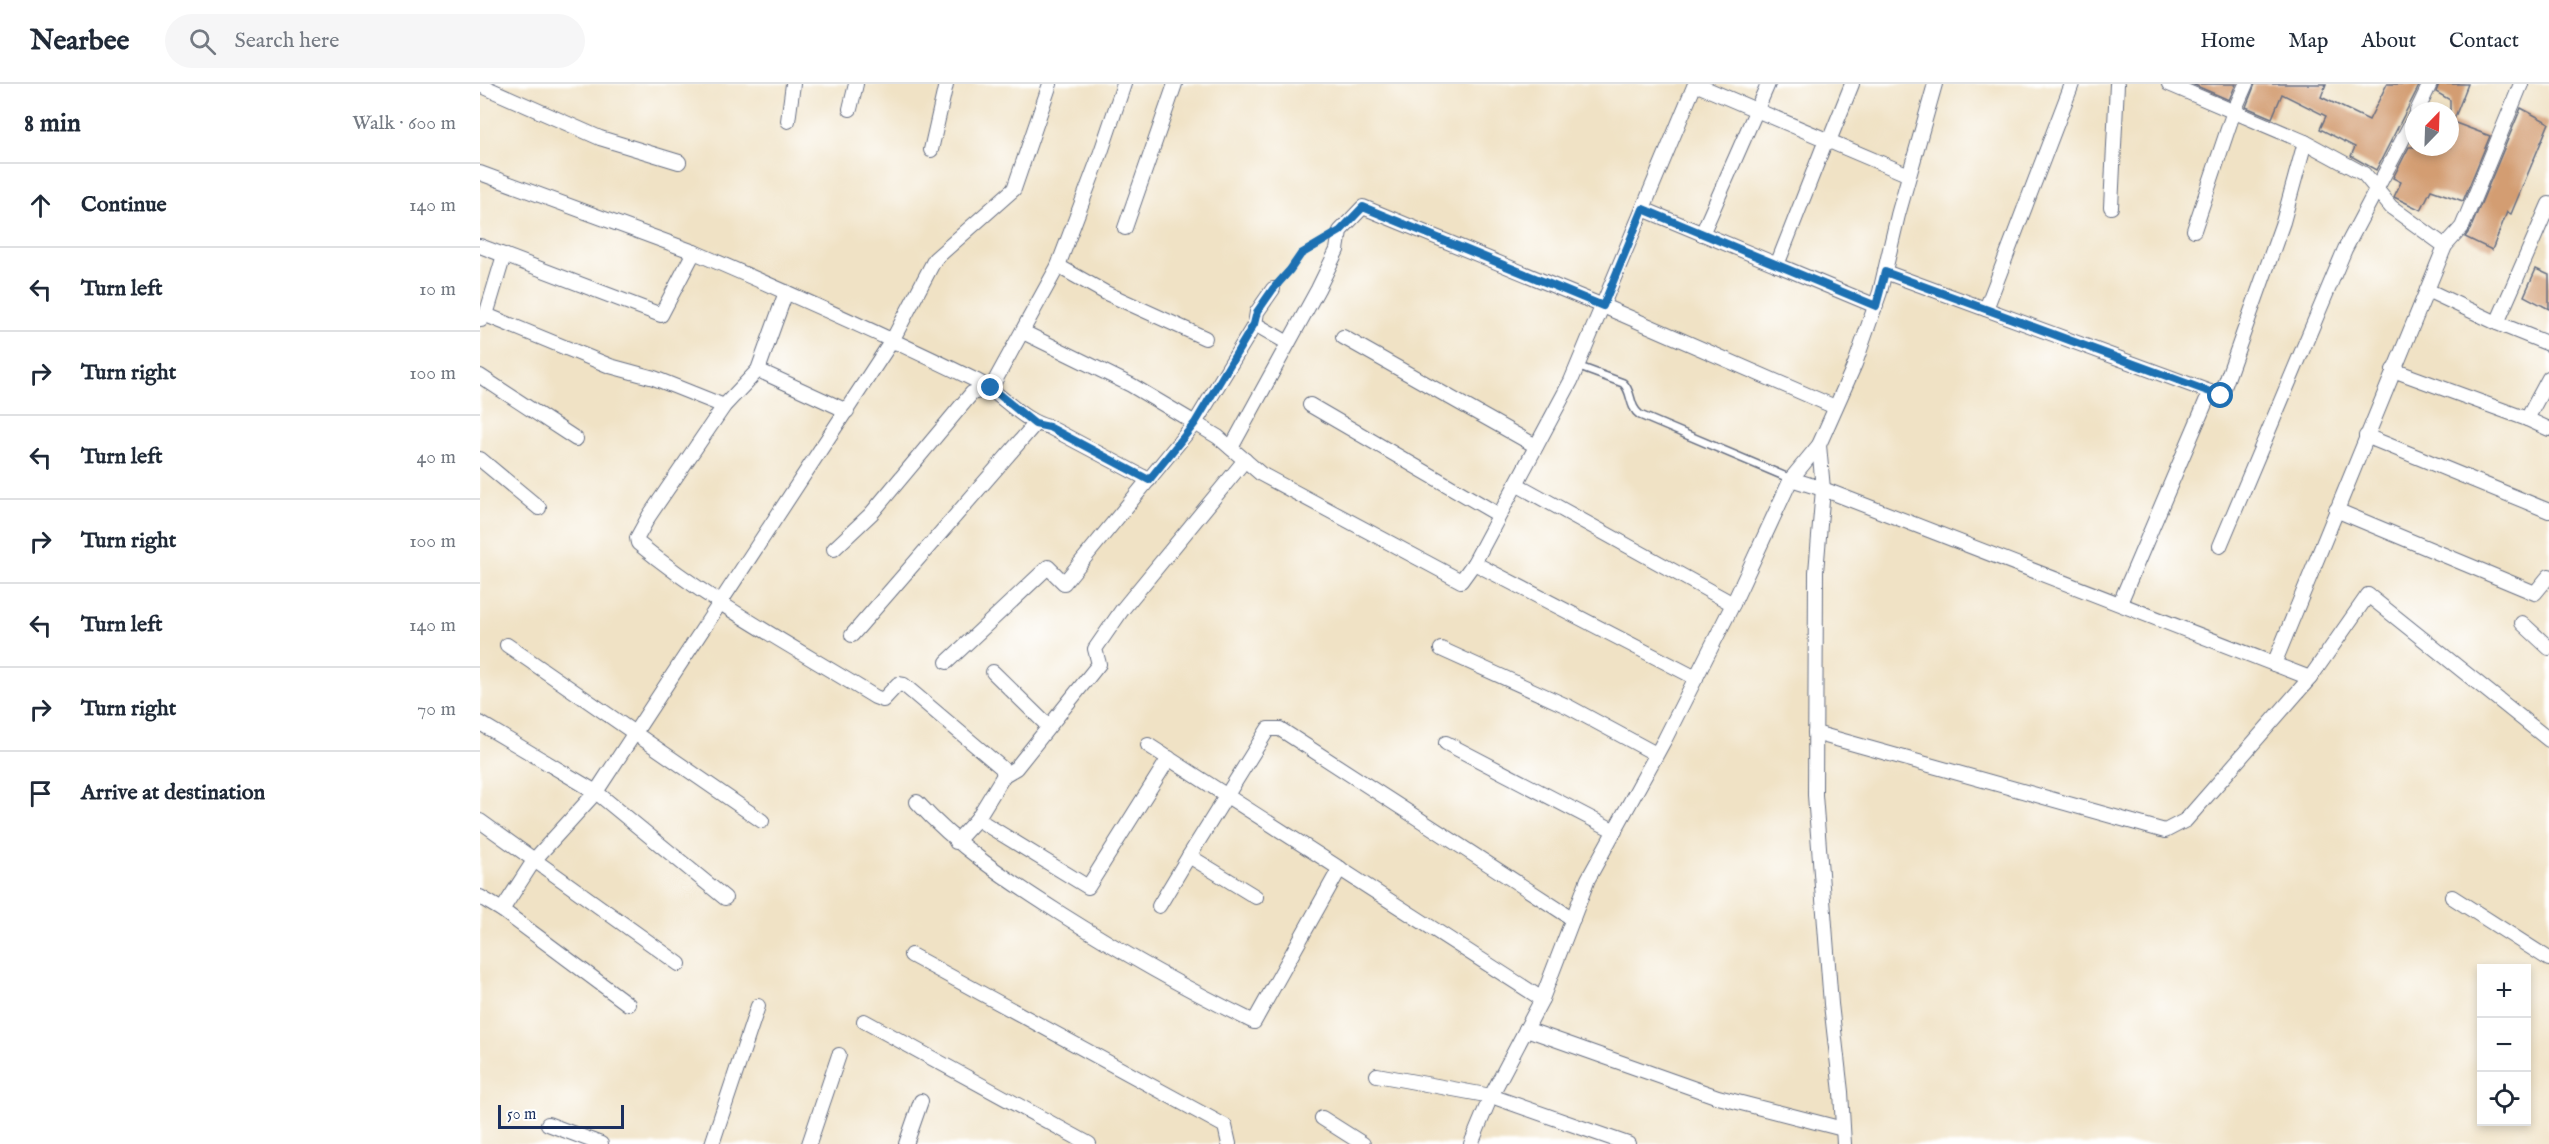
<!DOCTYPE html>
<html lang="en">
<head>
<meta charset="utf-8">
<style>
  :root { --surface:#fff; --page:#f6f6f7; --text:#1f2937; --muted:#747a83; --line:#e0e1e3 }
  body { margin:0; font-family:"IM FELL English",serif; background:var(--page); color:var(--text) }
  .controls { position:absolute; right:18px; bottom:18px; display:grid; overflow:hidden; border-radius:0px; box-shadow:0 3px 9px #0003 }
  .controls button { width:54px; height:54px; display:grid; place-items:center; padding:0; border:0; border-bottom:2px solid var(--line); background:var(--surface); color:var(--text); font:30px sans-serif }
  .compass { position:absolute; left:1925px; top:18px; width:54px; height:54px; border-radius:50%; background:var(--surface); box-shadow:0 3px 9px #0003; rotate:23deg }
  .scale { position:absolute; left:18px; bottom:15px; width:126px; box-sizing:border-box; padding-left:6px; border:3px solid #1b2f5e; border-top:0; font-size:16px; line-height:21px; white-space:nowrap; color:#1b2f5e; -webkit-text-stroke:4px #fff; paint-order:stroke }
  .stop { position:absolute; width:18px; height:18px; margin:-14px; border:4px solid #1f6fb2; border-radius:50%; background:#fff }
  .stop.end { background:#1f6fb2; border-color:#fff; box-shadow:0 2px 6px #0008 }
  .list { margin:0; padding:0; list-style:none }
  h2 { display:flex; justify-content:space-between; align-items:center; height:78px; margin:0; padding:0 24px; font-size:26px }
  h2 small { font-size:20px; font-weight:400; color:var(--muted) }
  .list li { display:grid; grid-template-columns:39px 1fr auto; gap:18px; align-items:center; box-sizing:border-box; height:84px; padding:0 24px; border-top:2px solid var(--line) }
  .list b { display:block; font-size:22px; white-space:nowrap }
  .list em { font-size:20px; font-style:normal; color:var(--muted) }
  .icon { flex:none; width:33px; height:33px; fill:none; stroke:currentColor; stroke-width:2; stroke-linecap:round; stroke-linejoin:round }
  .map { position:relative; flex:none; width:2069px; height:1060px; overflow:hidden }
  header { display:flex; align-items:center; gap:36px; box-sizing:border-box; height:84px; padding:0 30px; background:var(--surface); border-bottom:2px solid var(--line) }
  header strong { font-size:28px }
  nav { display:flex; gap:33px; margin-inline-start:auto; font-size:21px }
  .search { width:420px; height:54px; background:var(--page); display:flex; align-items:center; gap:15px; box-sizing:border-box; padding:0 21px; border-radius:33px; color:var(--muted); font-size:22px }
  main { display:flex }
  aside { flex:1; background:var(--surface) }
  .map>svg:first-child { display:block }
  .building { fill:#d39d72 }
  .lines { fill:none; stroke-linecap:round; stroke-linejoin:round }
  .service-casing { stroke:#666e82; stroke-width:10 }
  .minor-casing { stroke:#666e82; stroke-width:16 }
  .path { stroke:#666e82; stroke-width:3; stroke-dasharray:1.5 4.5; stroke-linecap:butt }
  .service { stroke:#fff; stroke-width:7 }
  .minor { stroke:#fff; stroke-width:14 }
  .route { stroke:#1f6fb2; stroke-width:8 }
</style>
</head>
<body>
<header>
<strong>Nearbee</strong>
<div class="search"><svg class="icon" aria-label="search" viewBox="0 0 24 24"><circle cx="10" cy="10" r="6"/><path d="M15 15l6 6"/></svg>Search here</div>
<nav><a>Home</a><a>Map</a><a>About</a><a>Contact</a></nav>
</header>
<main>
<aside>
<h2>8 min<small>Walk · 600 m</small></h2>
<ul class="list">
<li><svg class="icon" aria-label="ahead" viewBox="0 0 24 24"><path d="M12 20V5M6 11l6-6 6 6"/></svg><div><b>Continue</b></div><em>140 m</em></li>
<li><svg class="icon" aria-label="left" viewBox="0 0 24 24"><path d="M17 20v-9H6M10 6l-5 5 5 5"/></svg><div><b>Turn left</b></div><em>10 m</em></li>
<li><svg class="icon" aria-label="right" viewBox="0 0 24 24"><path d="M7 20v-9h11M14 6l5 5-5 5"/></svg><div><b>Turn right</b></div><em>100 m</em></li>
<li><svg class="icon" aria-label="left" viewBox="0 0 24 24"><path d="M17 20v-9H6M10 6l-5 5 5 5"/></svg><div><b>Turn left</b></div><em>40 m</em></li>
<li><svg class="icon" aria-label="right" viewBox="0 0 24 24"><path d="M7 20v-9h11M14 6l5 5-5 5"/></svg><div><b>Turn right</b></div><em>100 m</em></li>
<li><svg class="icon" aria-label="left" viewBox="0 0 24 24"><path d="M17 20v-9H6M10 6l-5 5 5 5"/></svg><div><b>Turn left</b></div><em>140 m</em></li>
<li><svg class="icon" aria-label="right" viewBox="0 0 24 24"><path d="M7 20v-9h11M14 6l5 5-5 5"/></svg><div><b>Turn right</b></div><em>70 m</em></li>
<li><svg class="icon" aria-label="arrive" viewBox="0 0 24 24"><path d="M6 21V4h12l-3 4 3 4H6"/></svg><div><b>Arrive at destination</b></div></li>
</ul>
</aside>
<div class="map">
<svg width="2069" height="1060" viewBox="0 0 2069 1060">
  <rect width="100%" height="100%" fill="#fff"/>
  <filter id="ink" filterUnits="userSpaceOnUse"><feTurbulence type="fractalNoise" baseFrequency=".0167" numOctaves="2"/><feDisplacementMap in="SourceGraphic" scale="12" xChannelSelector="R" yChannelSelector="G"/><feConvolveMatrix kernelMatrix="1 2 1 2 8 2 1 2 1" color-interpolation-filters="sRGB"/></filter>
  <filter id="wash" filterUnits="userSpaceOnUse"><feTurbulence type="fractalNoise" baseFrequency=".008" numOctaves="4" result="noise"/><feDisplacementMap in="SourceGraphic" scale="24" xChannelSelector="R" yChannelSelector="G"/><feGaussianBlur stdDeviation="1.35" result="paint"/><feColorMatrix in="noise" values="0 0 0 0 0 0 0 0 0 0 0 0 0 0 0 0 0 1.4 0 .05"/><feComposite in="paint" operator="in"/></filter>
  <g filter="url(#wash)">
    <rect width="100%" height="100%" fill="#f0e2c5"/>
    <g id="blocks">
      <g class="building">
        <path d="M1712,0H1756L1749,16Z"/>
        <path d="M1775,0H1846L1841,13L1889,36L1907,0H1940L1896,86L1871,72L1875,63L1840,45L1846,32L1802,10L1792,34L1766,23Z"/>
        <path d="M1959,0H1988L1973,38L2010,52L1983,117L1951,106L1941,126L1916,114L1914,113L1921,98L1913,94L1929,63H1970V16L1956,8Z"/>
        <path d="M2041,24L2069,39L2031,130L2027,128L2012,166L1985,153L1990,146Z"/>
        <path d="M2056,185L2069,191V225L2044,212Z"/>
      </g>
    </g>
  </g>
  <g filter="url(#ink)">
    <use href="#blocks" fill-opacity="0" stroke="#666e82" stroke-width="1.5"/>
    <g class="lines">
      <g class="service-casing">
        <path id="service" d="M1097,282L1143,299C1153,308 1148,322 1160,331L1311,395"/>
      </g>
      <g class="minor-casing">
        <g id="minor">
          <path d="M1689,0L1825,58L1884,90L1911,123L1965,162"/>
          <path d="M0,1L120,54L199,78"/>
          <path d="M370,25L376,0"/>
          <path d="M1937,27L1950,0"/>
          <path d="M308,37L313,0"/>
          <path d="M1349,57L1372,0"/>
          <path d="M451,66L466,0"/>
          <path d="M0,89L214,168"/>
          <path d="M1631,123L1637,0"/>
          <path d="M1163,125L1396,222"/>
          <path d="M645,144L695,0"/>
          <path d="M1714,146L1754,27L1766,0"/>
          <path d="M1222,150L1288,0"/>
          <path d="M0,162L181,231L214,168C309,209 404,251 497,297C523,310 541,337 569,343L669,396"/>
          <path d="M1297,181L1346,56"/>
          <path d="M578,182L626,209L725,254"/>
          <path d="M1405,188L1741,312L1803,138L1825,58"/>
          <path d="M1947,206L2017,239L2069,260"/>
          <path d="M306,208L278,286L244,322L169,432L157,454L158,459C230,519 316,564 395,613L403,616L418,600L424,601L522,684L524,691"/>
          <path d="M1506,225L1592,0"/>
          <path d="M6,231L130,282L174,294L244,322"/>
          <path d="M1,236L6,231L24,171"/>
          <path d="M2017,239L2069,120"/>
          <path d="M775,240L777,228L793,205"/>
          <path d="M543,248L651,301L715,339L775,240L808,259"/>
          <path d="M863,253L1056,362"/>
          <path d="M278,286L367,327"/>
          <path d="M1913,286L2047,335L2069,294"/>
          <path d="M0,292L96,355"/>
          <path d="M830,321L1019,431"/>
          <path d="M2047,335L2069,345"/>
          <path d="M1886,352L2069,427"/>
          <path d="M751,364L838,205L857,166L860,147L883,123L1123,222L1355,323"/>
          <path d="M0,375L59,424"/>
          <path d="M1311,395L1339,361"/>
          <path d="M1036,400L1253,520"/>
          <path d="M1856,426L2055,509L2069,492"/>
          <path d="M1740,462L1865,165L1934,34"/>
          <path d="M354,465L391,430L492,309L511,304L578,182L621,68L644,0"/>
          <path d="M1640,519L1730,308"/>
          <path d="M2042,539L2069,564"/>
          <path d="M372,551L555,340"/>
          <path d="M27,561L282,737"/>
          <path d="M961,565L1089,623L1176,670"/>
          <path d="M467,578L568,483L584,499L715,339L738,353L781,390L981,497L994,479"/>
          <path d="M1794,580L1965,162L1982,143L2041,0"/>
          <path d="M513,588L568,642"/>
          <path d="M1216,594L994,479L1091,297L1215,0L1429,91"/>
          <path d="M0,639L116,708L245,814"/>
          <path d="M1335,649L1685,747L1706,736L1830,594L1888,511L2069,656"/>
          <path d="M966,659L1135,747"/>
          <path d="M668,661L1062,915"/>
          <path d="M437,718C478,763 526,795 578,828C641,868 706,905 774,938L860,784"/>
          <path d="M497,735L608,803L689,674"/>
          <path d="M0,737L199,880"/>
          <path d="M476,758L497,735L524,691L536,684L619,580L615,565L642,526L765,376"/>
          <path d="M0,813L22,826L148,920"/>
          <path d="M776,813L709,772L788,645H800L1093,835"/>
          <path d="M1972,813L2069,875"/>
          <path d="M679,822L709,772"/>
          <path d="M22,826L55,775L116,708L413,255L455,175L534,105L570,0"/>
          <path d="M431,871L745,1042L749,1060"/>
          <path d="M384,937L609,1060"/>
          <path d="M1046,945L1238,1013L1363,1045"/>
          <path d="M897,991L1011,1012L1148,1060"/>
          <path d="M842,1034L883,1060"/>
          <path d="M68,1040L121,1060"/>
          <path d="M232,1060L278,922"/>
          <path d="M329,1060L359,971"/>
          <path d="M426,1060L441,1017"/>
          <path d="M991,1060L1011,1012L1062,915L1108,795L1185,655L1253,520L1311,395L1343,405L1830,594"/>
          <path d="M1364,1060L1361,1008L1351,920L1335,711L1336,488L1343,405L1339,361L1375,280L1400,208L1418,131L1455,0"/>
        </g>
      </g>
      <path class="path" d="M802,194L821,170L843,158"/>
      <use href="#service" class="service"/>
      <use href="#minor" class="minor"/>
    </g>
  </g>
  <g class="lines" filter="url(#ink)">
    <path class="route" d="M511,304L555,340L569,343L669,396L715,339L774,240L777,228L793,205L810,186L821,170L860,147L883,123L1123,222L1163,125L1396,222L1405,188L1741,312"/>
  </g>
</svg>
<div class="controls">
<button>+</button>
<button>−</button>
<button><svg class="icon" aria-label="locate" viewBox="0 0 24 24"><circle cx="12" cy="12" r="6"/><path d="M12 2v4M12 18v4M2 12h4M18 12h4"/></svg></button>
</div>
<svg class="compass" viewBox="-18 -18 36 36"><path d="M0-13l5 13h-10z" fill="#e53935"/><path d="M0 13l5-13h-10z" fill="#747a83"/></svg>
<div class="scale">50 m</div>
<div class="stop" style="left:1741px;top:312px"></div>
<div class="stop end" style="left:511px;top:304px"></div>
</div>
</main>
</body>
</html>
